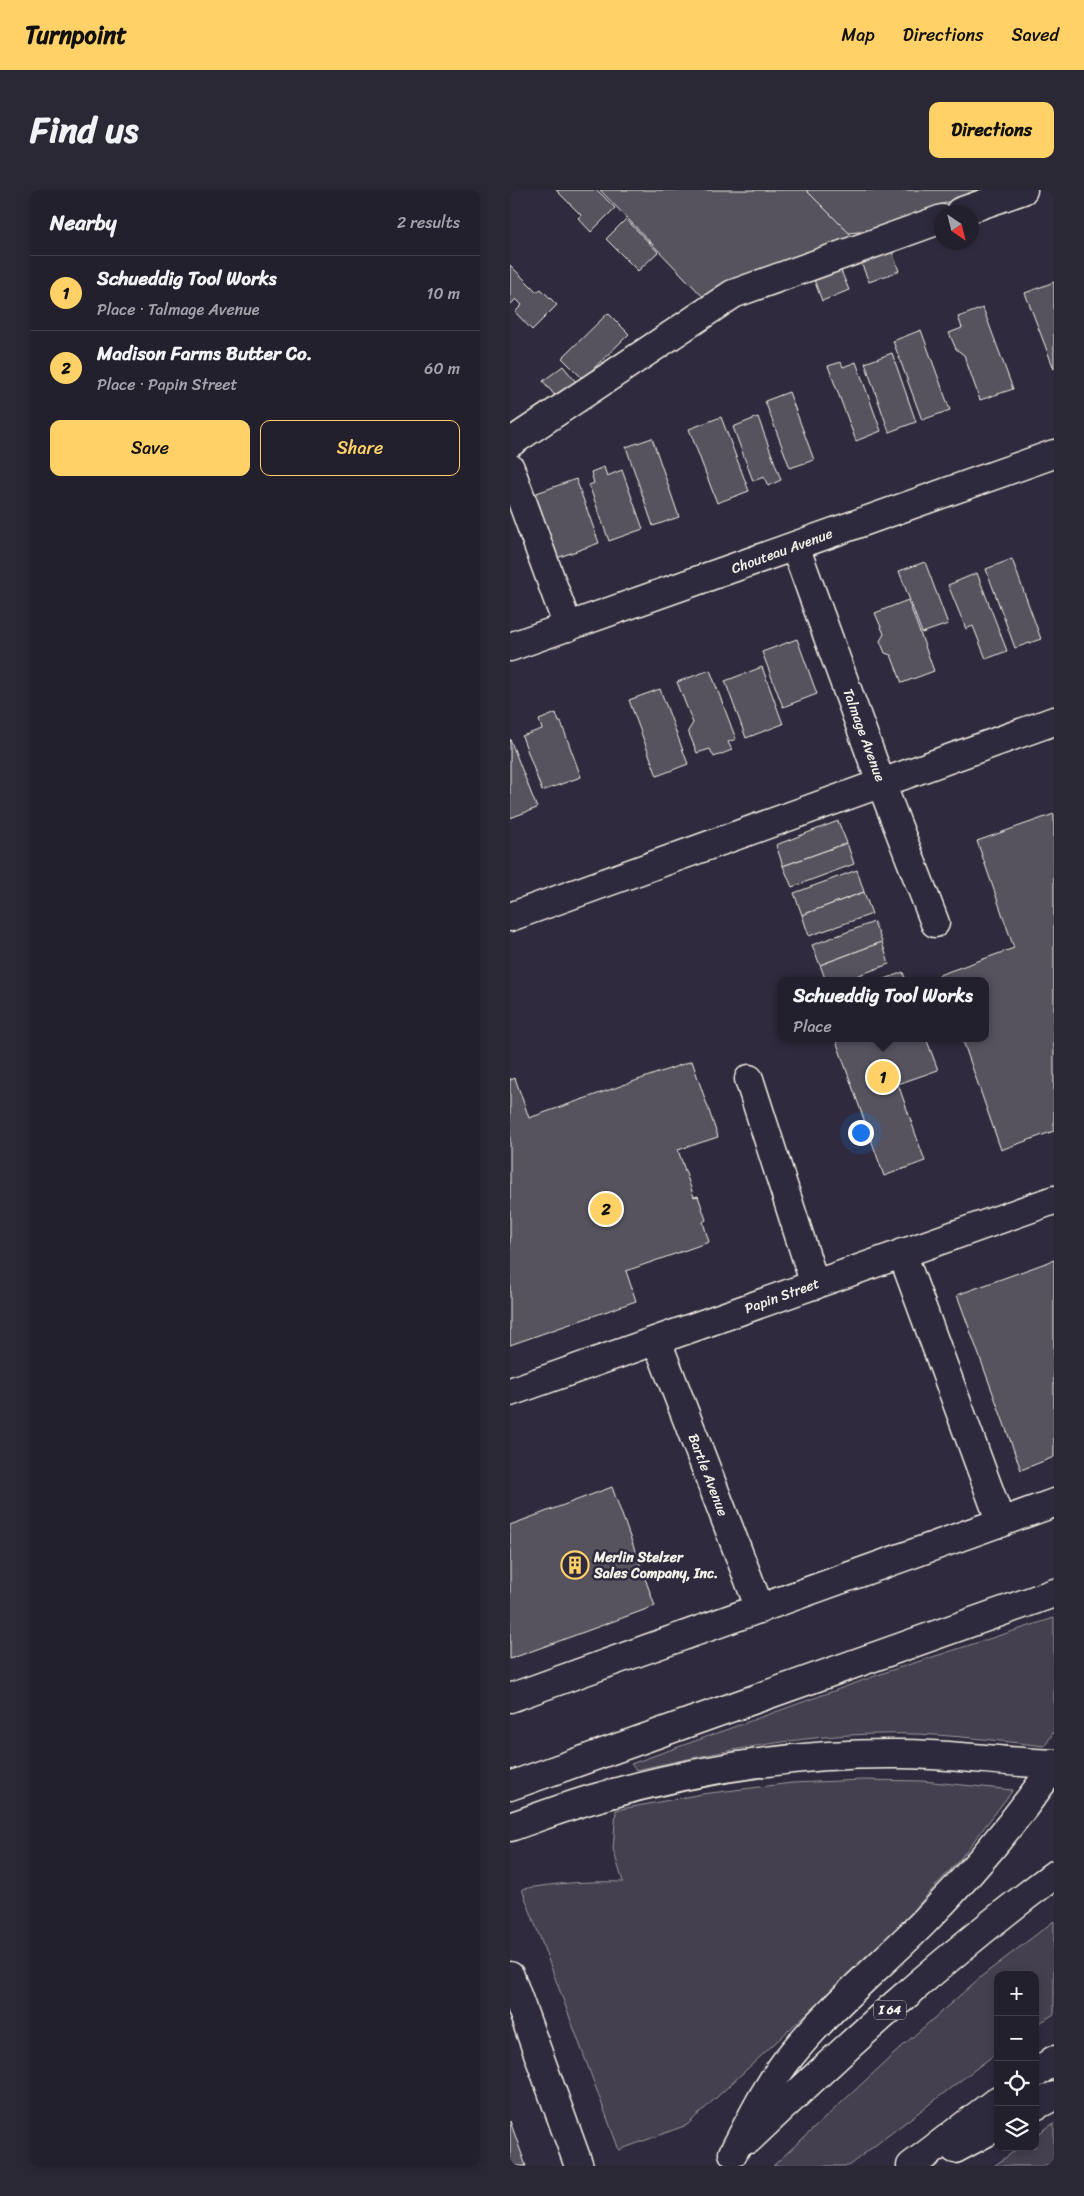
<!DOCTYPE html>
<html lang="en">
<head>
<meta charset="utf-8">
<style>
  :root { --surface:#23202e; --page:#2b2836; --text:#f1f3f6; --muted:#a3a3aa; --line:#403e4a; --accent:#ffd166 }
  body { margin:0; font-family:Sriracha,sans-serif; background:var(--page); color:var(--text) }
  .controls { position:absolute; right:15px; bottom:15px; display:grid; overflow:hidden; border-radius:10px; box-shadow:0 2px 8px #0003 }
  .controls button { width:45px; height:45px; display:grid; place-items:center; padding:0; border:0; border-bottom:1px solid var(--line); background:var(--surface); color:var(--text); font:25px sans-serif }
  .compass { position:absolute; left:424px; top:15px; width:45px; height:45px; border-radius:50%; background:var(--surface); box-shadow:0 2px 8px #0003; rotate:145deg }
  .you { position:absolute; left:350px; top:942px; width:18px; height:18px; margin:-12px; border:4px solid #fff; border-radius:50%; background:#1a73e8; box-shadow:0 0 0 8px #1a73e833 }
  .badge { display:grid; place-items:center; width:32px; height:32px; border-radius:50%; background:var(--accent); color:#111; font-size:16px; font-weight:700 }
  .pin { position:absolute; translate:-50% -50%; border:2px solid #fff; box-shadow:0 1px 5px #0006 }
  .popup { position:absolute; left:267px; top:787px; width:212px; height:65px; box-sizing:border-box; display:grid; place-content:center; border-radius:10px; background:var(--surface); filter:drop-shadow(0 1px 4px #0005); font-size:16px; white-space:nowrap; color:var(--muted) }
  .popup b { font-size:19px; color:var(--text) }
  .popup::after { content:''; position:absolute; left:50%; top:100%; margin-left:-10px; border:10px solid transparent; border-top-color:var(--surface) }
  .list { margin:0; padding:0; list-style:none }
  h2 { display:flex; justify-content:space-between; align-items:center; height:65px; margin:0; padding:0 20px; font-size:21px }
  h2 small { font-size:16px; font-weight:400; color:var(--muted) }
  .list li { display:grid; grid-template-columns:32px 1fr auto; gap:15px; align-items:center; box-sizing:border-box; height:75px; padding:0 20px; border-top:1px solid var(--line) }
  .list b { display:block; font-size:19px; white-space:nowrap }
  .list p { margin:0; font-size:16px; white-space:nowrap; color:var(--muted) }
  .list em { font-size:16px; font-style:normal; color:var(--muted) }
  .actions { display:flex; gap:10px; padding:15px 20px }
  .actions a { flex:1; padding:11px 0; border:1px solid var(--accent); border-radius:10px; text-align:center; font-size:18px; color:var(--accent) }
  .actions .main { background:var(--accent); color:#111 }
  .icon { flex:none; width:28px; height:28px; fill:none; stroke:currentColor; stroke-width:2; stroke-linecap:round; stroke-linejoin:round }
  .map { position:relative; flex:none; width:544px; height:1976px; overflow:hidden; border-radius:10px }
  header { display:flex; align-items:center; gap:30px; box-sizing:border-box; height:70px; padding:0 25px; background:var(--accent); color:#111 }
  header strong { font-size:24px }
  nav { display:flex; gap:28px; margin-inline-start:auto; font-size:18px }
  .intro { display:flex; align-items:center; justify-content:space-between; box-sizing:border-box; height:120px; padding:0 30px }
  h1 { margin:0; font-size:35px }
  .button { padding:12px 22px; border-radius:10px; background:var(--accent); color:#111; font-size:18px; font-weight:700 }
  main { display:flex; gap:30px; padding:0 30px }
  aside { flex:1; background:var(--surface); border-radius:10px; box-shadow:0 2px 8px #0003 }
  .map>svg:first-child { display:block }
  .green { fill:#454050; stroke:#9c989c }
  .building { fill:#56525f; stroke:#f4f1e8 }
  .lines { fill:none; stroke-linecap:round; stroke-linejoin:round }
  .minor-casing { stroke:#f4f1e8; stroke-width:31 }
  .highway-casing { stroke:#f4f1e8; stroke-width:31 }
  .minor { stroke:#2f2a3d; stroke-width:28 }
  .highway { stroke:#2f2a3d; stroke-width:28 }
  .labels { text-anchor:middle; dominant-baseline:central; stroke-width:5; stroke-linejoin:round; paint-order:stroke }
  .shield { fill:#2f2a3d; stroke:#b9b5b5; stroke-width:1 }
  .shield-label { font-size:12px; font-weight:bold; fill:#f4f1e8 }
  .street-label { font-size:14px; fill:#f4f1e8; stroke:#2f2a3d }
  .poi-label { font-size:14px; font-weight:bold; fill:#f4f1e8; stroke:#2f2a3d; text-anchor:start }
</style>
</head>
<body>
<header>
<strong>Turnpoint</strong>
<nav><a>Map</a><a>Directions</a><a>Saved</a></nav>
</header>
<div class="intro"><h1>Find us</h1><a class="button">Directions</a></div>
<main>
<aside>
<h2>Nearby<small>2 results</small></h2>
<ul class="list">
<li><span class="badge">1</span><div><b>Schueddig Tool Works</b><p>Place · Talmage Avenue</p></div><em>10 m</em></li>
<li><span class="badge">2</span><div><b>Madison Farms Butter Co.</b><p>Place · Papin Street</p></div><em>60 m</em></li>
</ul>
<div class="actions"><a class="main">Save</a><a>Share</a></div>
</aside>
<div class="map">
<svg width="544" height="1976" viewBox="0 0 544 1976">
  <rect width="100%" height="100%" fill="#2f2a3d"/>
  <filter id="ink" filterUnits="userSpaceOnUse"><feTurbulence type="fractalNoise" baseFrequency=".02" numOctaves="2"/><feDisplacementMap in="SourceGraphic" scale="10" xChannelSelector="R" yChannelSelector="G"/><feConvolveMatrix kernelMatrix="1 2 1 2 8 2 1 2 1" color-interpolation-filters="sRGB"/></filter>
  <g filter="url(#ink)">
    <g class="green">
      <path d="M544,1428V1541L535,1556C480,1550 424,1542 369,1544C287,1545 205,1563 126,1580L121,1574L379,1481Z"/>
      <path d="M352,1590L413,1591L503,1600L450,1669L382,1744L177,1935L109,1960L12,1699C46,1693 78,1691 113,1692L103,1659L106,1620L192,1604L282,1593Z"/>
      <path d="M544,1731V1824L525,1836V1785H488V1862L338,1976H263L398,1851L473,1785Z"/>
      <path d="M544,1933V1976H484L510,1957H525V1946Z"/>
    </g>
    <g class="building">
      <path d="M46,0H87L105,18L81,42L68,28L71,25Z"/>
      <path d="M90,0H296L345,49L201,115Z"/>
      <path d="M296,0H471L358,41L339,43Z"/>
      <path d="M116,29L148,62L128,81L96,49Z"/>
      <path d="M380,56L389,81L359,92L349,68Z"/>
      <path d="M0,75L27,102L31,99L47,115L22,140L5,122L12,115L6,109L0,115Z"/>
      <path d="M329,76L339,100L312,111L303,87Z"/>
      <path d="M544,92V179L515,103Z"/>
      <path d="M473,118L503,199L470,210L454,165L446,159L439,143L452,138L448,127Z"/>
      <path d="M98,123L119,144L73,189L52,168Z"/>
      <path d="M411,140L440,220L412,230L383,151Z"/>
      <path d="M382,163L406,232L379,242L355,173Z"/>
      <path d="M331,172L333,177L346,172L371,241L346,251L318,176Z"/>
      <path d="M53,176L66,192L46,207L33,191Z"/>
      <path d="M279,202L304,270L280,278L255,211Z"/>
      <path d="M211,227L239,301L207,313L179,239Z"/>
      <path d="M248,227L271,290L258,296L254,287L243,291L223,237Z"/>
      <path d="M142,248L169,327L143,336L116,257Z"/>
      <path d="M94,277L97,286L112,280L133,339L99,351L79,295L84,293L81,282Z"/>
      <path d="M66,289L89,353L44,369L21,305Z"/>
      <path d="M502,369L531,449L505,458L476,379Z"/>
      <path d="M415,372L438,434L412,443L389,381Z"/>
      <path d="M467,383L497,461L476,469L463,436L456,439L438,395Z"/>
      <path d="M398,410L424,481L392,493L381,465L375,463L370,451L374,444L365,423Z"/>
      <path d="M287,449L307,504L273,517L252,462Z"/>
      <path d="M252,477L273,534L236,548L215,491Z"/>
      <path d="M200,480L226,549L218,552L222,560L204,567L200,559L187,563L178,541L183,533L167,492Z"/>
      <path d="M150,499L178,574L147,586L119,510Z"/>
      <path d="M46,523L49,532H51L71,587L32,601L12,546L32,539L29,530Z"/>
      <path d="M0,549L27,618L0,628Z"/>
      <path d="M544,624V941L491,960L452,848H476V791H432L429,785L504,758L467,651Z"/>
      <path d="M328,631L337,653L273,676L266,655Z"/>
      <path d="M337,653L344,674L282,697L273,676Z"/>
      <path d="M347,680L354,702L292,725L284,703Z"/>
      <path d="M354,702L362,724L299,746L292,725Z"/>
      <path d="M364,732L372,752L310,775L302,755Z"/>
      <path d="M372,752L379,774L333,791H316L310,775Z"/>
      <path d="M393,782L396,791H370Z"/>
      <path d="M325,848H416L428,880L388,894L415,971L374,986Z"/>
      <path d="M182,871L208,947L168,960L184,1007L188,1006L196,1030L193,1032L199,1052L116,1081L126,1111L0,1155V888L1,890L5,888L19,928Z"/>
      <path d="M544,1070V1267L511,1280L447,1105Z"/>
      <path d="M102,1297L145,1416L0,1469V1335Z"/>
      <path d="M0,1931L16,1976H0Z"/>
    </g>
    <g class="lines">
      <g class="minor-casing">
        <g id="minor">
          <path d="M450,22L513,0"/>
          <path d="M0,253L223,104L432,29"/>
          <path d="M0,278L58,437"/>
          <path d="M285,356L371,593L425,733"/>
          <path d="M0,457L544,264"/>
          <path d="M0,727L544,531"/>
          <path d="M239,889L305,1095"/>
          <path d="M392,1063L491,1333"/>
          <path d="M147,1151L250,1419"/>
          <path d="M0,1202L544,1010"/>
          <path d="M0,1508L544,1313"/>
          <path d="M0,1786L69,1976"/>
        </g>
      </g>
      <g class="highway-casing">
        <g id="highway">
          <path d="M0,1596L544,1403"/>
          <path d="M0,1637C29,1627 57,1616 86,1608C181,1580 282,1564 381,1564C436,1563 490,1572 544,1574"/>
          <path d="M525,1884L544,1870"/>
          <path d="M525,1916L544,1906"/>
          <path d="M239,1949C336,1857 436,1765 544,1685"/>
          <path d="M445,1959L488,1936"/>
          <path d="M223,1963C241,1929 257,1895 281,1865C320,1817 369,1777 413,1733C460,1685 505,1632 544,1576"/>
          <path d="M401,1976L488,1910"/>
        </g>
      </g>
      <use href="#minor" class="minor"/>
      <use href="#highway" class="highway"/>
    </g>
  </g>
  <defs>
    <g id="building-ring" transform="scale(1.4375)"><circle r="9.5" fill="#2f2a3d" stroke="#ffd166" stroke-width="1.5"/><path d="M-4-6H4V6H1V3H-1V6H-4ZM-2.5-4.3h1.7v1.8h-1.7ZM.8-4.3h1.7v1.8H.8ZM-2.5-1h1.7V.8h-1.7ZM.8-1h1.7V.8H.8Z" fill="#ffd166"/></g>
  </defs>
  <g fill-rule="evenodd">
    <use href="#building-ring" x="65" y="1375"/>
  </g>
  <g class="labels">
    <rect class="shield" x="364" y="1810.5" width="32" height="19" rx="4"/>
    <g class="shield-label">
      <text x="380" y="1820">I 64</text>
    </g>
    <g class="street-label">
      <text transform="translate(272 361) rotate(-20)">Chouteau Avenue</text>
      <text transform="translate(354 545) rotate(70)">Talmage Avenue</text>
      <text transform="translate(272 1106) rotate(-20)">Papin Street</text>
      <text transform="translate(198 1285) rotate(69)">Bartle Avenue</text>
    </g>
    <g class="poi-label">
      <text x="84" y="1367">Merlin Stelzer<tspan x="84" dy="16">Sales Company, Inc.</tspan></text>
    </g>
  </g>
</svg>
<div class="controls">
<button>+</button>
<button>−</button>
<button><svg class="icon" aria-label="locate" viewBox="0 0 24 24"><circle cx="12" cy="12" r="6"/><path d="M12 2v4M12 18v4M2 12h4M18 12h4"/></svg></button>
<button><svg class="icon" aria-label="layers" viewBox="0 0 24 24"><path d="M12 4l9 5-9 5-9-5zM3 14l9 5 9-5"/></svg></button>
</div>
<svg class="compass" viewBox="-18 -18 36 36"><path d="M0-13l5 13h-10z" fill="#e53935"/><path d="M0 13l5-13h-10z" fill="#a3a3aa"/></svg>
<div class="you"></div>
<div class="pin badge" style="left:373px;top:887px">1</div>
<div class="popup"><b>Schueddig Tool Works</b>Place</div>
<div class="pin badge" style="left:96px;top:1019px">2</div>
</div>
</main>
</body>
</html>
